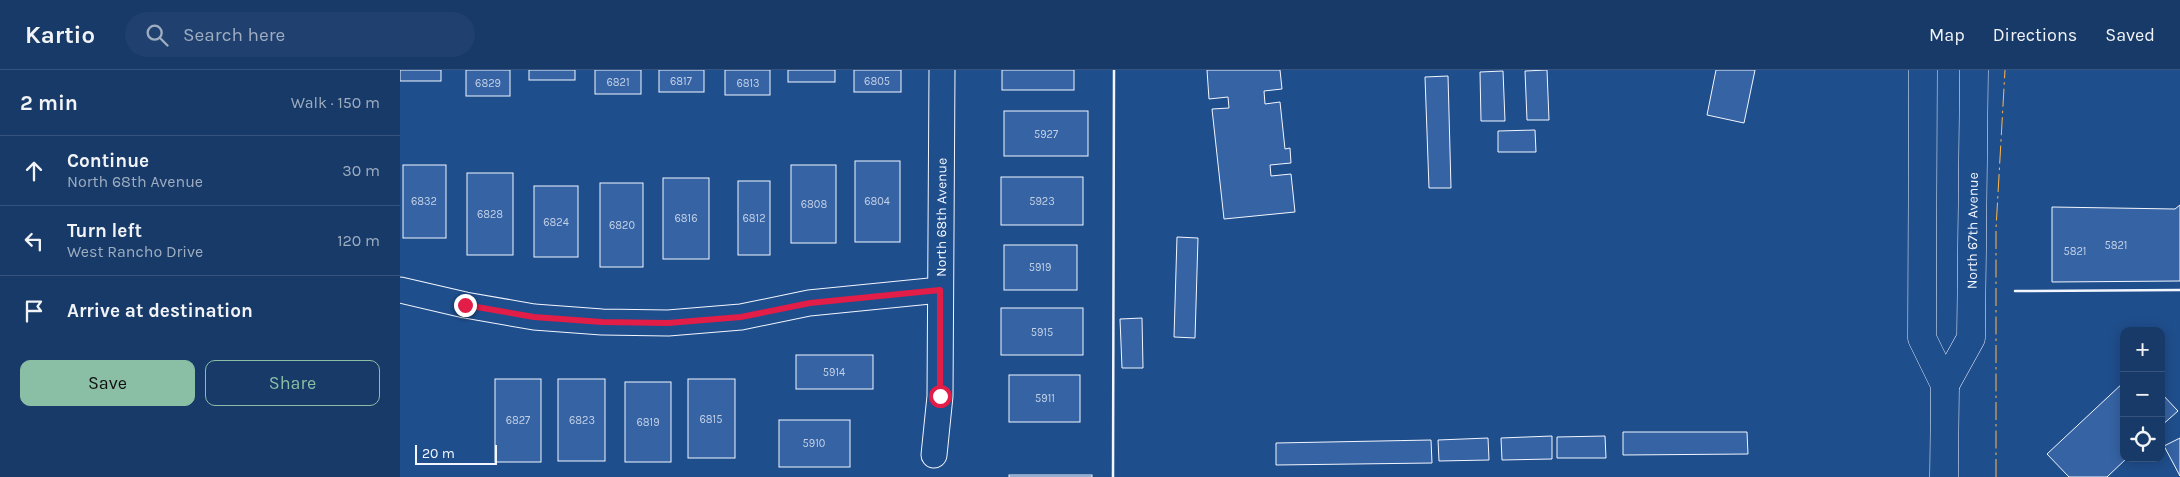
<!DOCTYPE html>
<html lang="en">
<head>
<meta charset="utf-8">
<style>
  :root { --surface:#173a69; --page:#20416f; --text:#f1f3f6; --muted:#9eadc0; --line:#36547d; --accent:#8abfa5 }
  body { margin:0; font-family:Karla,sans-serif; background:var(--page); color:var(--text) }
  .controls { position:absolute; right:15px; bottom:15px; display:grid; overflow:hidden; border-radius:10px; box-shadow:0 2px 12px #0003 }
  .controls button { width:45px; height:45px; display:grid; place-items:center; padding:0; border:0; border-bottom:1px solid var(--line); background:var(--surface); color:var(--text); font:25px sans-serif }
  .scale { position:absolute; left:15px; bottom:12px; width:82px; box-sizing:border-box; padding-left:5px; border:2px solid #f2f6ff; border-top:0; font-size:14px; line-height:18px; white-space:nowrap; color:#f2f6ff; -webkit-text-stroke:4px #1f4e8c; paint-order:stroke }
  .stop { position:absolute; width:15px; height:15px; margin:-11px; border:4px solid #e11d48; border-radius:50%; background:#fff }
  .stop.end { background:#e11d48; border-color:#fff; box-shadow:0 1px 5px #0008 }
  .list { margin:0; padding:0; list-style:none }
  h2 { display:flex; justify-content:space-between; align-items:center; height:65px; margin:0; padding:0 20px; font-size:21px }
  h2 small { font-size:16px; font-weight:400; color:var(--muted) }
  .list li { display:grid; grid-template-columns:32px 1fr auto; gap:15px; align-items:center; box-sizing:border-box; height:70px; padding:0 20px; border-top:1px solid var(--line) }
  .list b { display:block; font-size:19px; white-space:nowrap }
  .list p { margin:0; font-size:16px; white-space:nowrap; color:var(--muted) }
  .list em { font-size:16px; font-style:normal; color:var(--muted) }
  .actions { display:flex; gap:10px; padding:15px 20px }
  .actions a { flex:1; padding:11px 0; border:1px solid var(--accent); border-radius:10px; text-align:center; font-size:18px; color:var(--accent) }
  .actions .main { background:var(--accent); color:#111 }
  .icon { flex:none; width:28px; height:28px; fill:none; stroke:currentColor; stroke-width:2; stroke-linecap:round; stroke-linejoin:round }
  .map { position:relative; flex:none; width:1780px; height:407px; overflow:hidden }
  header { display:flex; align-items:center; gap:30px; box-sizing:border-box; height:70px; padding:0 25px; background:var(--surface); border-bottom:1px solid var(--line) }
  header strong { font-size:24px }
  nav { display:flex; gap:28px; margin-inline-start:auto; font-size:18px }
  .search { width:350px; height:45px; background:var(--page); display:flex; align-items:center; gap:12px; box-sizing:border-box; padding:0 18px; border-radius:28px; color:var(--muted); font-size:19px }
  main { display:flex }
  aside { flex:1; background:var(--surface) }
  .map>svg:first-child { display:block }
  .building { fill:#3563a3; stroke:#f2f6ff }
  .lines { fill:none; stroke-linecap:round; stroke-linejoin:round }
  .street-casing { stroke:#f2f6ff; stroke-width:27 }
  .secondary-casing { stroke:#f2f6ff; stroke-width:29 }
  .street { stroke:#1f4e8c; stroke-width:25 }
  .secondary { stroke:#1f4e8c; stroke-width:28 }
  .wall { stroke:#f2f6ff; stroke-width:2.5 }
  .power { stroke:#ffb74d; stroke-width:1; stroke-dasharray:18 4 2.5 4; stroke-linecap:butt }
  .route { stroke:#e11d48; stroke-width:6 }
  .labels { text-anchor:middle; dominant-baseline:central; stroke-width:4; stroke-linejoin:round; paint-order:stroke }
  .number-label { font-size:11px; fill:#c3d1e8 }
  .street-label { font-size:14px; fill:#f2f6ff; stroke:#1f4e8c }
</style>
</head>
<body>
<header>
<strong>Kartio</strong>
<div class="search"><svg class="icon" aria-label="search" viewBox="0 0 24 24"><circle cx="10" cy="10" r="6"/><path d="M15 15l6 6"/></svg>Search here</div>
<nav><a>Map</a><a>Directions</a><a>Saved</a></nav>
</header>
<main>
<aside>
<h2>2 min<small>Walk · 150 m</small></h2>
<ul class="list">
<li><svg class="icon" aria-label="ahead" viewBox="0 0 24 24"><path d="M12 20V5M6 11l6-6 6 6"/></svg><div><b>Continue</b><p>North 68th Avenue</p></div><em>30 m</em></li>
<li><svg class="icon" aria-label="left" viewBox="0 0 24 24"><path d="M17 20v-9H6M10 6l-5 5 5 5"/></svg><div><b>Turn left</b><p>West Rancho Drive</p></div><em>120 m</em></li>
<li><svg class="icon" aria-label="arrive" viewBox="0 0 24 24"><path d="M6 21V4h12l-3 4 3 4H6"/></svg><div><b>Arrive at destination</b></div></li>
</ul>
<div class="actions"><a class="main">Save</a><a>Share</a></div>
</aside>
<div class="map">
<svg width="1780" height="407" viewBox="0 0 1780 407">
  <rect width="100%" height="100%" fill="#1f4e8c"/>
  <g class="building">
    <rect x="0" y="0" width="41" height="11"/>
    <rect x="66" y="0" width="44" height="26"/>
    <rect x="129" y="0" width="46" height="10"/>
    <rect x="195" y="0" width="46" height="24"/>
    <rect x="259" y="0" width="45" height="22"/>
    <rect x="325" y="0" width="45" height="25"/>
    <rect x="388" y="0" width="47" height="12"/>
    <rect x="454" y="0" width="47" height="22"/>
    <rect x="602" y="0" width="72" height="20"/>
    <path d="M807,0H880L882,19L864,21L865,34L880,32L885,79L890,78L891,93L870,95L871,106L891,104L895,142L824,149L812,39L829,38L828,27L809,29Z"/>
    <path d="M1147,0L1149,50H1127L1125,1Z"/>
    <path d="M1316,0H1355L1344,53L1307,45Z"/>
    <path d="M1103,1L1105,51H1081L1080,2Z"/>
    <path d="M1048,6L1051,118H1029L1025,7Z"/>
    <rect x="604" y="41" width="84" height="45"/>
    <path d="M1135,60L1136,82H1098V61Z"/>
    <rect x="455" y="91" width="45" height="81"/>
    <rect x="3" y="95" width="43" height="73"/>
    <rect x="391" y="95" width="45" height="78"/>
    <rect x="67" y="103" width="46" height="82"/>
    <rect x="601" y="107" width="82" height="48"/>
    <rect x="263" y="108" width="46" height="81"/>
    <rect x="338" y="111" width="32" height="74"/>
    <rect x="200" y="113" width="43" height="84"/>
    <rect x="134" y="116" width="44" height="71"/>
    <path d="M1780,135V211L1652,212V137L1775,139Z"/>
    <path d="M777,167L798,168L795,268L774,267Z"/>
    <rect x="604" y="175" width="73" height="45"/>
    <rect x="601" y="238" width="82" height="47"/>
    <path d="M742,248L743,298H722L720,249Z"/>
    <rect x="396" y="285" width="77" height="34"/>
    <rect x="609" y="305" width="71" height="47"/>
    <rect x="95" y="309" width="46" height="83"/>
    <rect x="158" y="309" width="47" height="82"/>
    <rect x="288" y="309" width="47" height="79"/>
    <rect x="225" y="312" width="46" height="80"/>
    <path d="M1724,312V388H1727L1707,407H1669L1647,384Z"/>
    <path d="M1761,323L1778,341L1761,356Z"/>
    <rect x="379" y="350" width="71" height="47"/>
    <path d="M1223,362H1347L1348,384L1223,385Z"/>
    <path d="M1152,366V389L1102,390L1101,368Z"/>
    <path d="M1205,366L1206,388H1157V367Z"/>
    <path d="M1088,368L1089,390L1039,391L1038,370Z"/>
    <path d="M1780,368V406L1764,376Z"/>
    <path d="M1031,370L1032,393L876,395V373Z"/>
    <rect x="609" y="405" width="83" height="2"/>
  </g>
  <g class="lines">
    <g class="street-casing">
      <g id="street">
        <path d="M0,220L65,235L134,247L202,252L268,253L341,247L409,233L540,220"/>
        <path id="s1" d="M534,385L540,326L542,0"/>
      </g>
    </g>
    <g class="secondary-casing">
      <g id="secondary">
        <path d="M1523,0L1522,268L1545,315L1544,407"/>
        <path id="s2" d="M1545,315L1571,268L1574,0"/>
      </g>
    </g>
    <use href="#street" class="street"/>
    <use href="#secondary" class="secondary"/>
    <g class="wall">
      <path d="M1615,221L1780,220"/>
      <path d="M713,407L714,0"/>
    </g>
    <path class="power" d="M1596,407V159L1605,0"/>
  </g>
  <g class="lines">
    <path class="route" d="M65,235L134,247L202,252L268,253L341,247L410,233L540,220V326"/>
  </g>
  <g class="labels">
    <g class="number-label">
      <text x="281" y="11">6817</text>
      <text x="477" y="11">6805</text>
      <text x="218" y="12">6821</text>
      <text x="88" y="13">6829</text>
      <text x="348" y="13">6813</text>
      <text x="646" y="64">5927</text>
      <text x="24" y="131">6832</text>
      <text x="477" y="131">6804</text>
      <text x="642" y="131">5923</text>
      <text x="414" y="134">6808</text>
      <text x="90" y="144">6828</text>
      <text x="286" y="148">6816</text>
      <text x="354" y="148">6812</text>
      <text x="156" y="152">6824</text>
      <text x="222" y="155">6820</text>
      <text x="1716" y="175">5821</text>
      <text x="1675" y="181">5821</text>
      <text x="640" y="197">5919</text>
      <text x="642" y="262">5915</text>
      <text x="434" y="302">5914</text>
      <text x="645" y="328">5911</text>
      <text x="311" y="349">6815</text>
      <text x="118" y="350">6827</text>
      <text x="182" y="350">6823</text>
      <text x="248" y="352">6819</text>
      <text x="414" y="373">5910</text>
    </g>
    <g class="street-label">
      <text stroke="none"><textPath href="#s1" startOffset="238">North 68th Avenue</textPath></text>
      <text stroke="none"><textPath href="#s2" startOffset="161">North 67th Avenue</textPath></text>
    </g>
  </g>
</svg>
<div class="controls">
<button>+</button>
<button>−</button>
<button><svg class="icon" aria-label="locate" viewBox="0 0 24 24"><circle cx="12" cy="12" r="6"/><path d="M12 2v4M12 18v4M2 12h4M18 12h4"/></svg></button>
</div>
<div class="scale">20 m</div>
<div class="stop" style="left:540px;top:326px"></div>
<div class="stop end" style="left:65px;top:235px"></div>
</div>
</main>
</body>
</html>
